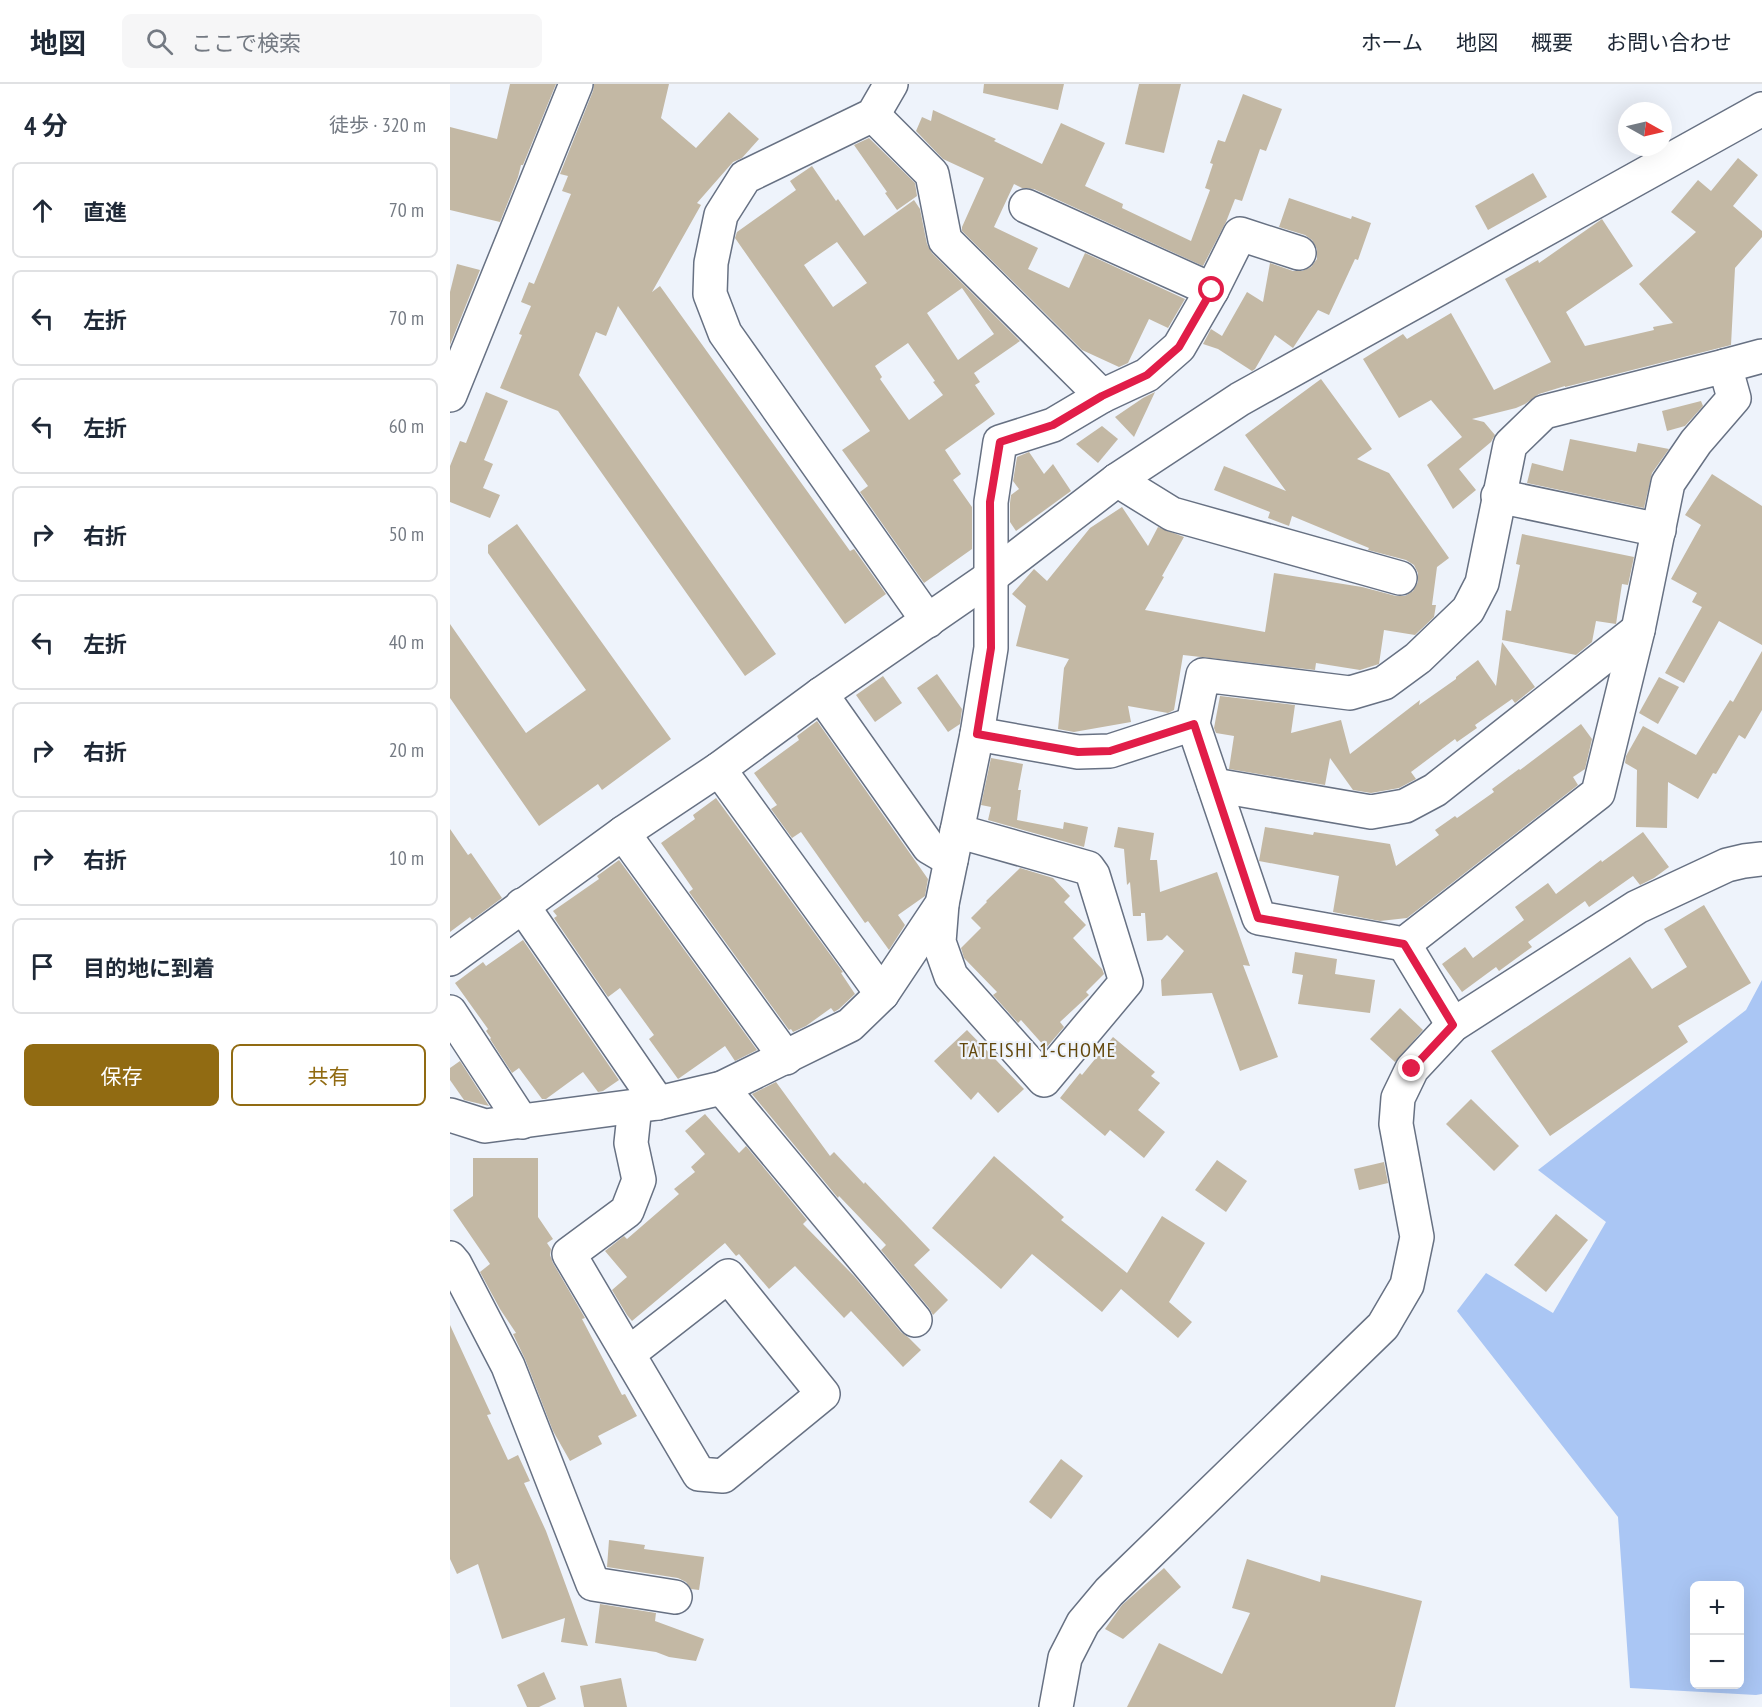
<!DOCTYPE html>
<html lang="ja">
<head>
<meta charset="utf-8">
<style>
  :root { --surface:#fff; --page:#f6f6f7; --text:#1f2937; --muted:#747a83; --line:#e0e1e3; --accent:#916b12 }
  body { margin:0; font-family:"PT Sans Narrow","Noto Sans JP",sans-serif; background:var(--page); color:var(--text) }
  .controls { position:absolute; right:18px; bottom:18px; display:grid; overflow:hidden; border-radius:9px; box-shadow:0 6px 24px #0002 }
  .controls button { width:54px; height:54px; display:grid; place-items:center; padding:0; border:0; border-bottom:2px solid var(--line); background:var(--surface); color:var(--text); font:30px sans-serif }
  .compass { position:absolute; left:1168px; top:18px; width:54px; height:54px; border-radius:50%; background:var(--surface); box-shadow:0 6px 24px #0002; rotate:98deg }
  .stop { position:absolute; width:18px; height:18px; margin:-14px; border:4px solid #e11d48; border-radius:50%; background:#fff }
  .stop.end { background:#e11d48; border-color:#fff; box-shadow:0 2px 6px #0008 }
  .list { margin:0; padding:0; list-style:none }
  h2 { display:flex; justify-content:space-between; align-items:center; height:78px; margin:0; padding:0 24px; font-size:26px }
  h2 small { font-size:20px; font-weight:400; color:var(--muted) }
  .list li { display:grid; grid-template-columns:39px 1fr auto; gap:18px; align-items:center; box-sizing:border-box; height:96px; margin:0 12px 12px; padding:0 12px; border:2px solid var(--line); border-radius:9px }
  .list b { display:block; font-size:22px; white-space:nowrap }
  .list em { font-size:20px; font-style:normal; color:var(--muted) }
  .actions { display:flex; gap:12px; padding:18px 24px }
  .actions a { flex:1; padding:14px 0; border:2px solid var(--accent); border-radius:9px; text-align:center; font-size:21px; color:var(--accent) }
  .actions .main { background:var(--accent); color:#fff }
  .icon { flex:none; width:33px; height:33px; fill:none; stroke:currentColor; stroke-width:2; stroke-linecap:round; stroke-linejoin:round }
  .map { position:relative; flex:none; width:1312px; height:1623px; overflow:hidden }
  header { display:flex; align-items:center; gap:36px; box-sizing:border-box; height:84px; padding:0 30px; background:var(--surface); border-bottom:2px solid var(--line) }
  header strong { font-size:28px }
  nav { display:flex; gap:33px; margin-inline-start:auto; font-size:21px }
  .search { width:420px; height:54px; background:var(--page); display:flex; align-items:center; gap:15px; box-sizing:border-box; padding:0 21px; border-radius:9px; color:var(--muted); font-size:22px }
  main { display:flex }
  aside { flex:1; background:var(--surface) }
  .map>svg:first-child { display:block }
  .green { fill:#aac6f4; fill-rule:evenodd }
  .building { fill:#c3b8a4; fill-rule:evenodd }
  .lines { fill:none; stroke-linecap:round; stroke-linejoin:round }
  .minor-casing { stroke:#677183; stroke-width:36 }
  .minor { stroke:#fff; stroke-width:33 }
  .route { stroke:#e11d48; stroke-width:8 }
  .labels { text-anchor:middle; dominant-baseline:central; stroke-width:4.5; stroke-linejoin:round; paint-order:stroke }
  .neighbourhood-label { font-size:20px; letter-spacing:1.5px; fill:#62470c; stroke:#eef3fb }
</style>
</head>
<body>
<header>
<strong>地図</strong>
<div class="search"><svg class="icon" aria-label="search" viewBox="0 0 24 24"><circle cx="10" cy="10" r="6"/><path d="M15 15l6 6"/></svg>ここで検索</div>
<nav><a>ホーム</a><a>地図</a><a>概要</a><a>お問い合わせ</a></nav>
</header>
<main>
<aside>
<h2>4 分<small>徒歩 · 320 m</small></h2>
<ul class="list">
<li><svg class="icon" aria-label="ahead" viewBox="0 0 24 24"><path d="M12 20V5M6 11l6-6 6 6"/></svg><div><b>直進</b></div><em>70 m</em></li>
<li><svg class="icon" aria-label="left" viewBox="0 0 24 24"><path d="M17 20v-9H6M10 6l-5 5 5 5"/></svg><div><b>左折</b></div><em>70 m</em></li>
<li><svg class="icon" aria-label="left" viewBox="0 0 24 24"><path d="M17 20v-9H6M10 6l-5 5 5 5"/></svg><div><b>左折</b></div><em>60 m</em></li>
<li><svg class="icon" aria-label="right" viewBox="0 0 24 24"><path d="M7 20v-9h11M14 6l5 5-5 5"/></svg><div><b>右折</b></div><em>50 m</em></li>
<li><svg class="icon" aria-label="left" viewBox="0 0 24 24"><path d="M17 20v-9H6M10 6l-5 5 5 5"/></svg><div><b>左折</b></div><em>40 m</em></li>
<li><svg class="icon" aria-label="right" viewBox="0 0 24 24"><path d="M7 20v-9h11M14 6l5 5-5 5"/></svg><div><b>右折</b></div><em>20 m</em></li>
<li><svg class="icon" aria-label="right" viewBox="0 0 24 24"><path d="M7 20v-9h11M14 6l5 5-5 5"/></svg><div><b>右折</b></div><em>10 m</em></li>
<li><svg class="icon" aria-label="arrive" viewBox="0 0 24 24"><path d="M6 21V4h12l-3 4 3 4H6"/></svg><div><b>目的地に到着</b></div></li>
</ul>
<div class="actions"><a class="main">保存</a><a>共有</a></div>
</aside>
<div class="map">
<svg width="1312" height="1623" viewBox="0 0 1312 1623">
  <rect width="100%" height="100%" fill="#eef3fb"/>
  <path class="green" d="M1312,896V1610L1306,1611L1180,1604L1168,1433L1007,1227L1036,1189L1103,1229L1156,1138L1088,1086L1296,926ZM1244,1502H1290V1600H1244Z"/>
  <g class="building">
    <path d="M60,0H106L73,81H71L68,93L50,138L0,126V43L47,55Z"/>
    <path d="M144,0H219L211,34L246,64L279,28L309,55L292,74L283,78L247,119L251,121L202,208L210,202L400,467L404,465L436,510L395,540L168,222L156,252L146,248L129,291L326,570L295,592L108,327L50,304L72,251L69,250L81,222L71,218L79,198L84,200L121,110L112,107L118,92L110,90L143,7Z"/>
    <path d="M534,0H614L608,26L533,9Z"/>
    <path d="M689,0H731L714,69L675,60Z"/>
    <path d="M793,10L832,25L816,67L810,65L792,117L785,115L776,138L753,182L584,105L572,104L564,100L544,143L588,164L578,185L619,204L635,169L735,215L718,244L699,235L678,279L669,283L632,266L512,147V143L534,94L493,75L466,47L472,33L481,37L483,26L546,55L544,57L592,80L611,39L655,59L635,102L673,120L672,124L741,157L760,106L755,104L763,80L760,79L768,56L775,58Z"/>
    <path d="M419,54L465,99L467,112L447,126L435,109L437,108L404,61Z"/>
    <path d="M1288,74L1308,91L1283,122L1312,147V153L1285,184L1281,261L1115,303V302L1089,310L1075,320L1066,324L1022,335L1034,338L1045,351L1041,358L1009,385L1026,406L1003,425L977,381L1012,353L981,316L949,334L913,275L953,250L957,255L1001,229L1044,306L1101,278L1055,195L1088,176L1089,179L1152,135L1183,182L1116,228L1135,262L1204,246L1203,243L1223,239L1189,200L1246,148L1221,128L1248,96L1261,107Z"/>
    <path d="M362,82L386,117L388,115L414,152L464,116L470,125L477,160L482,169L570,257L524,289L530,298L525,301L545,330L495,366L511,390L503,396L522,423V465L474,499L410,408L418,402L392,366L420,347L285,154L287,148L346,106L340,97ZM387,158L417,199L383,223L354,181ZM512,204L544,250L508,276L477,229ZM458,259L485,297L483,298L493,311L459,336L430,295L432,293L425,282Z"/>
    <path d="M1083,89L1097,113L1038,146L1025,122Z"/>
    <path d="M839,114L901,135L902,132L921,139L908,176L905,175L879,231L868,226L843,264L825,251L805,285L802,287L768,265L753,260L761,245L772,252L797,208L813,218L820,179L843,187H852L861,183L867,175V165L862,156L855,151L829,143Z"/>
    <path d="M7,180L30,186L0,261V208Z"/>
    <path d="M871,295L922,365L907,375L939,389L999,474L987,483L982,521H986L984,533L965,551L934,546L929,580L910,586L866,579L865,586L733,571L724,626L718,629L678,622L681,638L624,648L608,645L614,584L619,575L566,562L576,522L562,510L584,485L597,497L640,444L672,423L698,462L708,443L734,453L712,492L714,493L695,526L815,548L824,489L912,503L946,512H955L963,507L968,498V489L964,481L956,476L918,466L919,464L842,432L839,442L818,434L820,428L764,406L774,382L836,407L795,351Z"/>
    <path d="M36,308L58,317L34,376L43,380L33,404L50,411L40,434L0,418V382L10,357L16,359Z"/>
    <path d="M705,308L684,353L665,333L693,314Z"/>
    <path d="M1251,317L1253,322L1235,342L1217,347L1212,327Z"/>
    <path d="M652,342L668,355L648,379L626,360Z"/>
    <path d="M1120,355L1186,368L1188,359L1219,365L1202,389L1194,424L1077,399L1082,379L1113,387Z"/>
    <path d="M579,368L594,390L603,380L621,407L566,447L560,438V419L561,411L569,405L563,397L567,373Z"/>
    <path d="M1262,390L1312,422V561L1269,537L1234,599L1215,589L1252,523L1242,518L1247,509L1221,495L1251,441L1235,431Z"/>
    <path d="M67,440L221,655L152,706L148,700L89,742L0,614V540L76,649L136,606L38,469V461Z"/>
    <path d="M1072,450L1184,473L1178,501L1172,500L1166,540L1146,537L1142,558L1126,571L1052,556L1056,526L1061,527L1070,481L1066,480Z"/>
    <path d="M1052,558L1085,603L1065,619L1062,615L1025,641L1027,644L1007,658L1005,655L961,688L966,695L949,704L921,709L903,706L880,674L875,701L779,685L784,652L766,649L764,644L770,612L845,621L841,649L891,636L900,670L970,616L969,621L1006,595V593L1028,576L1046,602Z"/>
    <path d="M1312,567V626L1295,655L1289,651L1266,690L1263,689L1248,715L1218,698L1217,744L1186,743L1187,686L1175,679L1176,672L1193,642L1246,671L1280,616L1283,618Z"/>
    <path d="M487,590L512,625L510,640L498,648L467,604Z"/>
    <path d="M433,592L452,619L425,638L406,611Z"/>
    <path d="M1209,593L1229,603L1208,640L1189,629Z"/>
    <path d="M367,637L478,795L475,812L448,831L455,841L439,866L418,837L415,839L351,748L342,754L321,725L327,721L304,689L349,656L347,652Z"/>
    <path d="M1131,640L1142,655L1135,685L1123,693L1128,701L957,834L930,837L883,828L889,792L809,777L815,743L863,751L864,748L940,760L946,782L989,751L985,746L1005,732L1007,734L1044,708L1042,705L1069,685L1070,686Z"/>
    <path d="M541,674L573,680L568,706H571L567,736L613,745L614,738L638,743L634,763L538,736L541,723L531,721Z"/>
    <path d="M266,714L393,888L391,889L405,910L389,925L384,928L381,924L356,942L343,948L341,945L339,946L239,808L243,805L211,759L245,735L243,731Z"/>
    <path d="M668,743L704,749L700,776H707L710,808L767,788L800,882L793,881L828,973L790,987L762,909L712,912L711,896L734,867L717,851L712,856L697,857L695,829H691V832H683L680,798L677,801L674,765L664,763Z"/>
    <path d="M0,745L18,771L21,769L52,814L22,836L20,833L0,848Z"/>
    <path d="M1193,748L1219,783L1204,794L1190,801L1183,792L1139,823L1135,817L1078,858L1082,863L1049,887L1046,883L1012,908L992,880L1015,863L1023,874L1074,836L1065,823L1098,799L1106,810L1151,776L1152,778Z"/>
    <path d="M169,776L188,802L307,966L285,977L275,962L228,995L199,955L204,951L170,904L158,913L104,834L107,832L103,827L149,795L147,792Z"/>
    <path d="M570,784L603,794L620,812L614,818L636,841L623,854L652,885L654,890L636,908L639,911L610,938L614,943L596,964L571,936L568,939L543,911L547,908L514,874L511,864L531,844L521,834L537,818L536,817Z"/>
    <path d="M1254,821L1301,899L1228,942L1238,958L1100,1052L1041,967L1180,873L1202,905L1237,883L1214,845Z"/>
    <path d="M73,856L169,996L153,1007L148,1008L133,988L96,1015H92L69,984L62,989L40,955L41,954L36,947L38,945L5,899L33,878L36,882Z"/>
    <path d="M845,868L887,875L885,890L925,896L920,929L848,920L853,891L842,889Z"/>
    <path d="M950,924L973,946L945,978L920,955Z"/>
    <path d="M517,946L574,1005L548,1029L528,1008L521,1016L484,977Z"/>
    <path d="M663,953L705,988L701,992L710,999L688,1026L715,1048L694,1074L660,1046L655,1052L610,1014L630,989L632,991Z"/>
    <path d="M10,977L39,1022L14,1016L0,996V984Z"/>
    <path d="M326,998L380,1072L384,1068L414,1100L415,1098L480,1166L464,1181L498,1216L483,1231L479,1224L431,1166L436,1161L389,1112L388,1114L302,1010Z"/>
    <path d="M1021,1015L1069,1062L1044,1087L996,1040Z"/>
    <path d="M255,1030L289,1069L296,1062L357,1136L353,1140L404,1192L451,1248L459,1254L471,1266L453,1283L401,1227L394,1234L345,1182L319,1205L289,1170L286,1172L275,1159L182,1237L177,1231L162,1206L177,1193L155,1167L174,1152L177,1155L229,1110L224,1105L245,1088L241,1083L255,1070L235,1047Z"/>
    <path d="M544,1072L614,1133L611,1136L677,1189L712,1132L755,1159L719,1218L742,1238L728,1254L671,1205L652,1228L582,1170L551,1205L482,1144Z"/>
    <path d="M23,1074H88V1133L103,1155L97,1159L101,1165L100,1171L103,1179L135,1234L132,1235L172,1311L175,1310L187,1332L148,1352L152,1360L120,1377L103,1347L75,1275L63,1250L66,1249L50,1225L30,1188L40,1180L3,1126L23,1112Z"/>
    <path d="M767,1076L797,1097L776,1128L745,1106Z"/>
    <path d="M934,1078L938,1099L909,1106L904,1085Z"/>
    <path d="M1106,1130L1138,1156L1096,1208L1064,1181Z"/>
    <path d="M0,1241L41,1330L37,1331L58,1376L68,1371L80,1397L74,1399L96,1447L138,1562L111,1558L115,1534L52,1555L28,1480L7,1490L0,1475Z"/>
    <path d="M611,1375L633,1392L601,1435L579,1418Z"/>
    <path d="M159,1456L195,1461L194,1465L254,1473L249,1506L241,1505L236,1498L228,1494L157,1483Z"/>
    <path d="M797,1475L870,1498L871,1491L972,1517L945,1623H677L709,1559L772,1590L800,1529L782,1524Z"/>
    <path d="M714,1484L731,1503L673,1555L655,1545L672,1521Z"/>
    <path d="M150,1520L206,1529L205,1537L254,1555L246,1577L219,1573L206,1568L145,1559Z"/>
    <path d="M94,1588L106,1615L89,1623H77L67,1601Z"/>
    <path d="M171,1594L177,1623H134L130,1602Z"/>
  </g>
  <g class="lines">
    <g class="minor-casing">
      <g id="minor">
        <path d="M441,0L423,31L295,93L271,131L261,179L260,210L275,249L478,537"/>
        <path d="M423,31L482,90L495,156L652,312L697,291L729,263L762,206L790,150L849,169"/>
        <path d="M576,122L762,206"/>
        <path d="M1275,282L1284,314L1246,358L1218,399L1188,546L1148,709L954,860L809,834L743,640L753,591L900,609L934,599L968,574L1018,526L1032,499L1060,361L1094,328Z"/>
        <path d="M1275,282L1312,272"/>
        <path d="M0,311L126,0"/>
        <path d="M667,396L722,430L950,494"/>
        <path d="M1048,412L1209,446"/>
        <path d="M371,610L479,763L501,776"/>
        <path d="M527,650L628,668L660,667L743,640"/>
        <path d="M269,685L432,910"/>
        <path d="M764,701L921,728L955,722L985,706L1188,546"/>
        <path d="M173,749L336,974"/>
        <path d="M492,820L489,858L501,892L594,996L676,898L643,791L638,784L507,747"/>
        <path d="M72,821L208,1019"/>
        <path d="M954,860L1003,941"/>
        <path d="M0,875L173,749L269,685L371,610L542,492L667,396L790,315L1312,25"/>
        <path d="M0,928L72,1038"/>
        <path d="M272,1004L465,1236"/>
        <path d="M0,1031L35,1042L208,1019L272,1004L400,941L432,910L492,820L527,650L541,564V418L550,358L603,341L652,312"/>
        <path d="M0,1174L5,1180L58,1282L143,1500L225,1513"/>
        <path d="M178,1270L278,1192L373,1310L273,1392L249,1390L119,1170L177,1127L189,1096L181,1059L185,1022"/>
        <path d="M606,1623L615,1574L633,1539L659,1508L933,1242L957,1201L967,1153L946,1040L948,1014L962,985L1003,941L1187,823L1277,781L1294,777L1312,775"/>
      </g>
    </g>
    <use href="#minor" class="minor"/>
  </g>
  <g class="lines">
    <path class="route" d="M762,206L729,263L697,291L652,312L603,341L550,358L540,418L541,564L527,650L628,668L660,667L744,640L808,834L954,860L1003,941L962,985"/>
  </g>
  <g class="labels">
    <g class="neighbourhood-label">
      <text x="588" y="966">TATEISHI 1-CHOME</text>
    </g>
  </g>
</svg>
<div class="controls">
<button>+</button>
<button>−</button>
</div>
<svg class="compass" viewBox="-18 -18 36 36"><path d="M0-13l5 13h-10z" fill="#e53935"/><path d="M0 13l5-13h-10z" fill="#747a83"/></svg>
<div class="stop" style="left:762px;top:206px"></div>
<div class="stop end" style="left:962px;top:985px"></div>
</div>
</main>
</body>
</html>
